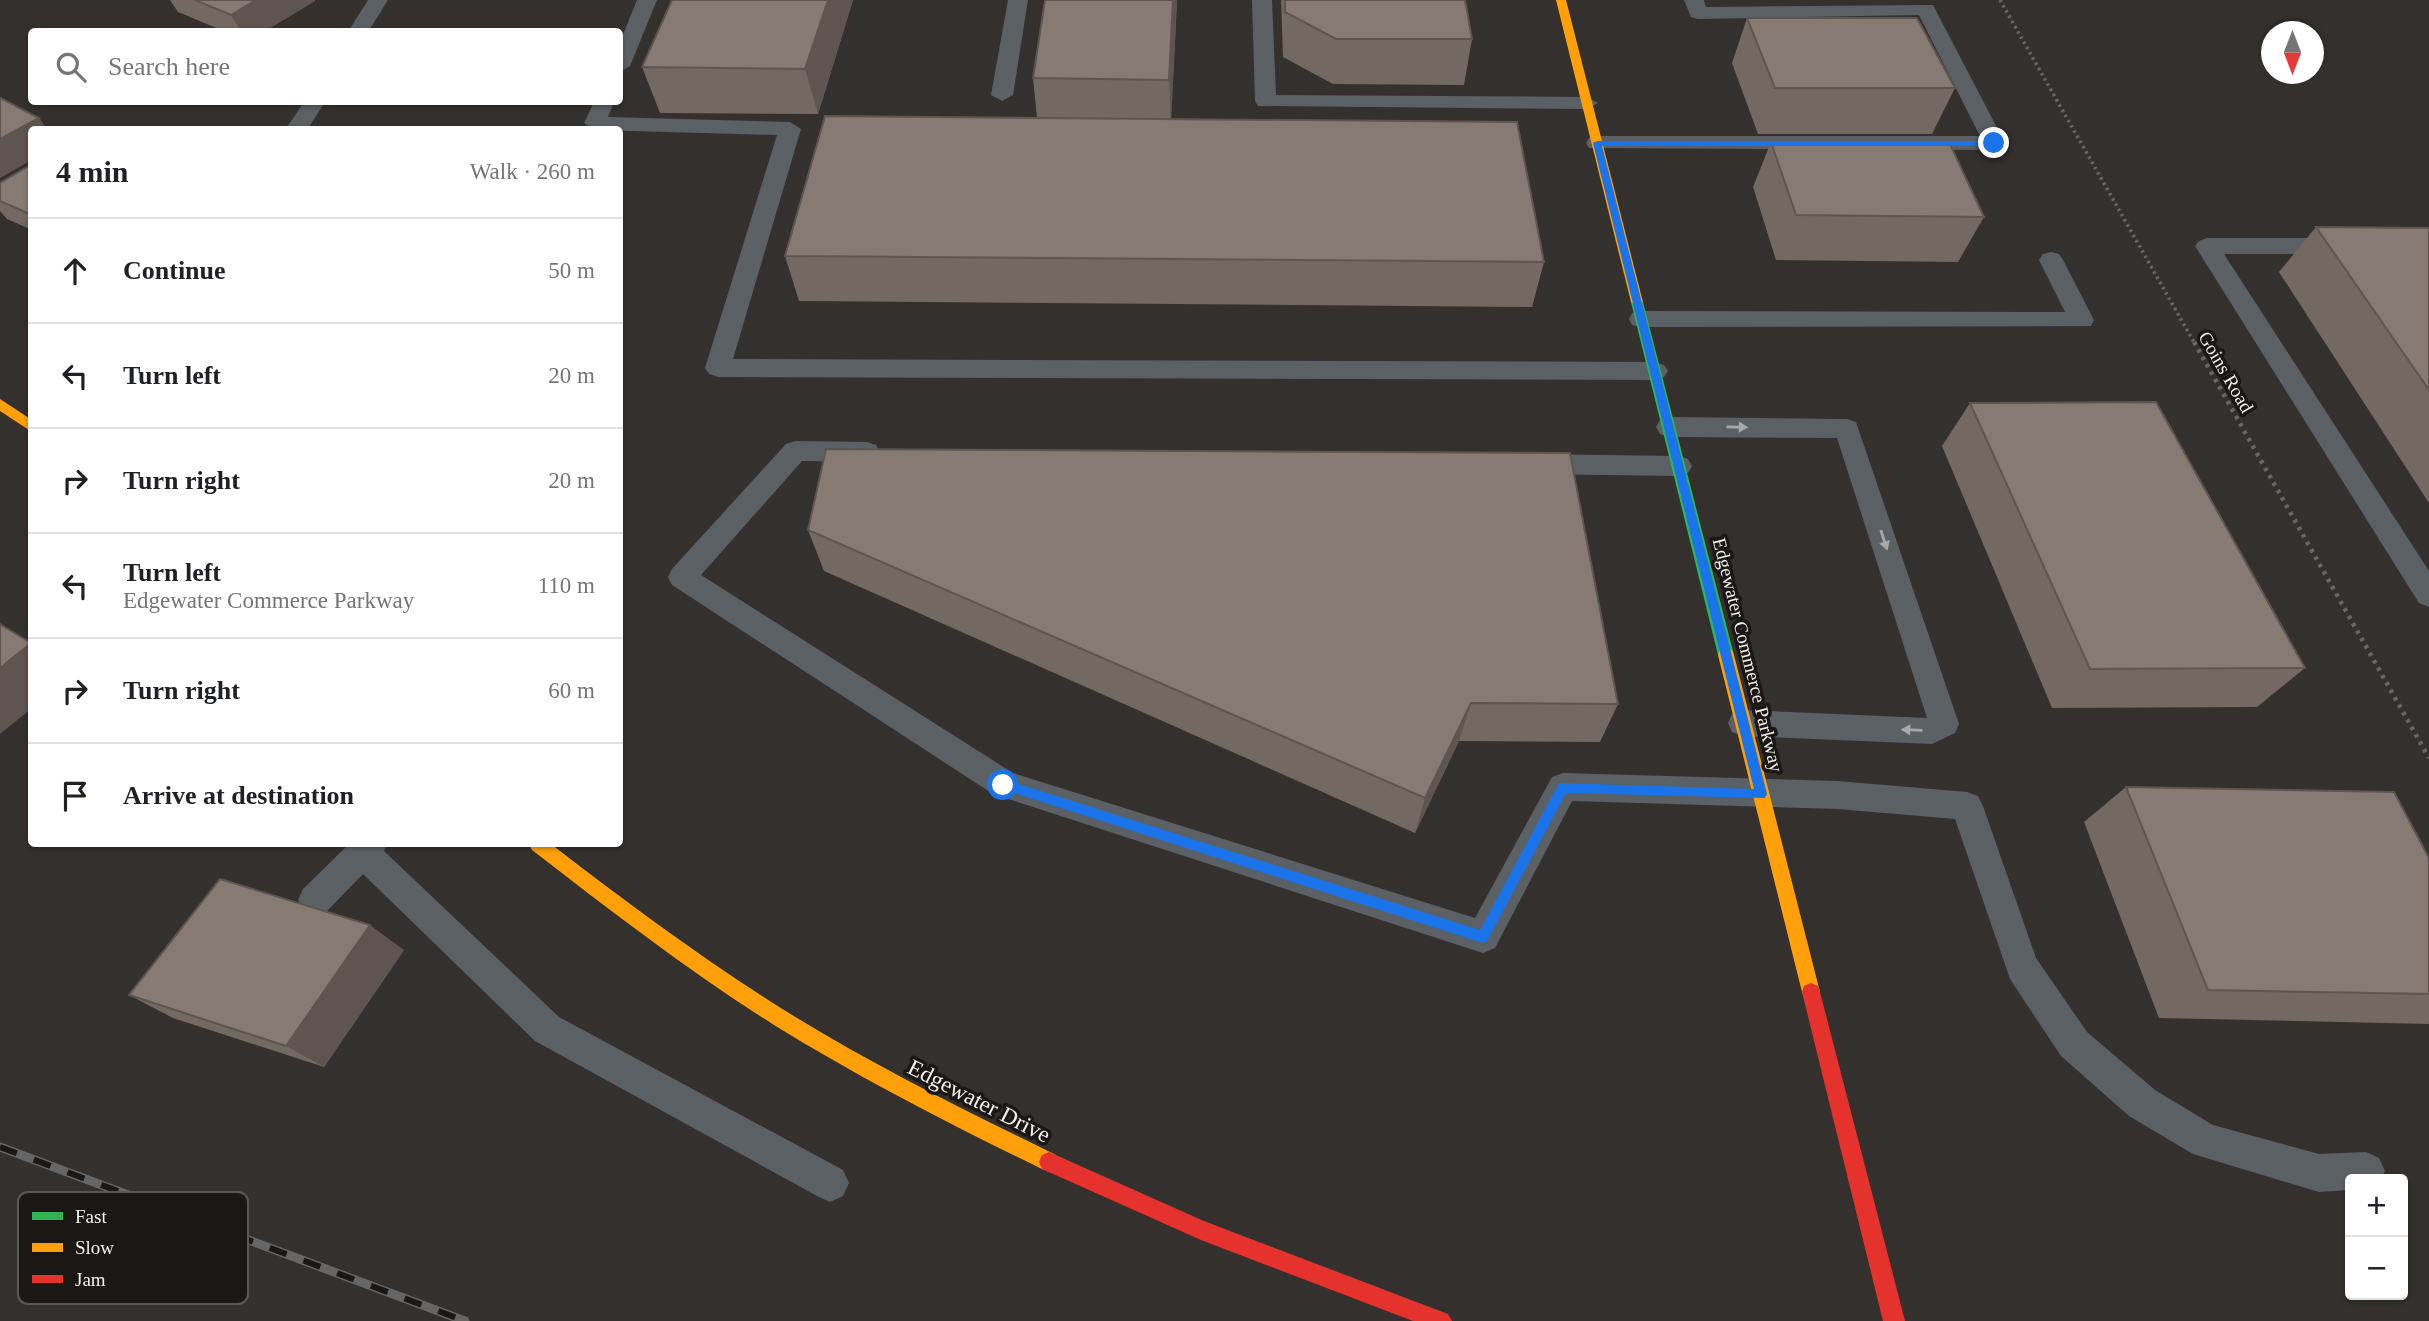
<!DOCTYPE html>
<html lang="en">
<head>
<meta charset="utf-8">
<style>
  :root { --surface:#fff; --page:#f6f6f6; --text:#202124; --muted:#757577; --line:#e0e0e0 }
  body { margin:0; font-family:"Times New Roman",serif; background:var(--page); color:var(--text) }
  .controls { position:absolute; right:21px; bottom:21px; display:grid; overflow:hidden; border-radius:7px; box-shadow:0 2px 5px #0004 }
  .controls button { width:63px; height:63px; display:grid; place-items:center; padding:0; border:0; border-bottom:2px solid var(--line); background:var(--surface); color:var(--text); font:35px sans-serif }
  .compass { position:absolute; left:2261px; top:21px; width:63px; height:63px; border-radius:50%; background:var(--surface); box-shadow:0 2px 5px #0004; rotate:180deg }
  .stop { position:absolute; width:21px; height:21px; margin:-16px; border:5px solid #1a73e8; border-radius:50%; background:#fff }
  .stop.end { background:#1a73e8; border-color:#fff; box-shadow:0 2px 7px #0008 }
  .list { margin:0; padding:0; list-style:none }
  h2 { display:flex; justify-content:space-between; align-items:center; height:91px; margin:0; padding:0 28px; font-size:30px }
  h2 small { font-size:23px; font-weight:400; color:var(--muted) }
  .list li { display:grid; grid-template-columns:46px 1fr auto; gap:21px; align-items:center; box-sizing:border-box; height:105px; padding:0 28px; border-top:2px solid var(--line) }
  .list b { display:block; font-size:26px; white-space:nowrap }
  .list p { margin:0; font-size:23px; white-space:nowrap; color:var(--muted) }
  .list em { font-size:23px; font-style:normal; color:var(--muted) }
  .icon { flex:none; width:38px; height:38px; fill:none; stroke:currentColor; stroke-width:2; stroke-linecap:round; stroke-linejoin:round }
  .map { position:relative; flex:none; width:2429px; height:1321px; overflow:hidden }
  .search { position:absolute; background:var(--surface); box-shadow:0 2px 5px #0004; left:28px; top:28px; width:595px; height:77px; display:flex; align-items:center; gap:18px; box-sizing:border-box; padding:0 24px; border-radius:7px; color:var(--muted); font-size:26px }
  .panel { position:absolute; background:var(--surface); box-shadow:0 2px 5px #0004; left:28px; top:126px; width:595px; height:721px; border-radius:7px }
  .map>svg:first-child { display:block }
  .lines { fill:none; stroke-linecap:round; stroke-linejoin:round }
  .path-far1 { stroke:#666769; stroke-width:3.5; stroke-dasharray:2.5 3.5; stroke-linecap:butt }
  .path { stroke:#666769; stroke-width:4.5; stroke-dasharray:3.5 5; stroke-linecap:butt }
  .lane { fill:#5b6065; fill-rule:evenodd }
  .fast { fill:#30b455; fill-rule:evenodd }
  .slow { fill:#ff9f0a; fill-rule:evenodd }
  .jam { fill:#e5322d; fill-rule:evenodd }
  .rail-casing { stroke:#666; stroke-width:9 }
  .rail { stroke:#1b1715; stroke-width:6; stroke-dasharray:18; stroke-linecap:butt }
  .wall { fill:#736962 }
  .shaded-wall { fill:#5e5550 }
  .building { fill:#867a72; stroke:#5e5550; stroke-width:2 }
  .oneway { fill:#a8a8a9 }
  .route { fill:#1a73e8 }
  .labels { text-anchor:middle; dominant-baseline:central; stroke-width:7; stroke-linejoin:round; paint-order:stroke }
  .street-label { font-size:19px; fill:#f5f0ed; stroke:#1b1715 }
  .near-street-label { font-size:23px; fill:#f5f0ed; stroke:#1b1715 }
  .key { fill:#1b1715; stroke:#5c5856; stroke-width:2 }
  .key-label { font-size:19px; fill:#f5f0ed }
</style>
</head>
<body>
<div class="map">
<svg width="2429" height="1321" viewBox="0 0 2429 1321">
  <rect width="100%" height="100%" fill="#33302d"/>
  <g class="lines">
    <path class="path-far1" d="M2000,0L2195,344"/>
    <path class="path" d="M2194,342L2429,758"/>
    <g class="lane">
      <path d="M368,0H388L368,32H348Z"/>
      <path d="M637,0H657L630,66L620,72V42Z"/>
      <path d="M1008,0H1028L1013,95L1002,101L991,95Z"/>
      <path d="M1252,0H1272L1276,95L1587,97L1598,103L1587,109L1258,106L1255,101Z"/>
      <path d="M1684,0H1704L1706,7L1933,5L2005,143L1994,150L1589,148L1586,143L1589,138L1597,136H1980L1919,15L1698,19L1691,17Z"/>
      <path d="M304,102H325L307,130H285Z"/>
      <path d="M594,102H614L608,117L790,122L801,129L733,359L1655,362L1664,365L1668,371L1664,377L1655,380L718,377L709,374L705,368L777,135L595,130L584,123Z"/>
      <path d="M2207,238H2339L2347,241L2351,246L2347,251L2339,254H2224L2429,571V607L2419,603L2195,246L2199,241Z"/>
      <path d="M2051,252L2059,254L2063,260L2094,320L2091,326L1641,327L1632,325L1629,319L1632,313L1641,311L2065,312L2039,260L2043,254Z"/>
      <path d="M1669,417L1847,419L1856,422L1959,724L1955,733L1932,744L1743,736L1732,732L1728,723L1732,714L1743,710L1927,718L1837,438L1669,437L1660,434L1656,427L1660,420Z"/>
      <path d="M795,441L867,442L876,445L880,452L876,459L867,462L802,461L701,575L1013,773L1475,918L1552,777L1563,773L1838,781L1967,792L1978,796L1983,806L2036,958L2087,1032L2155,1090L2213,1125L2319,1154L2366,1152L2379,1158L2385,1171L2381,1179H2350V1190L2319,1192L2193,1154L2129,1116L2061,1056L2010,979L1955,819L1838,809L1572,801L1495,948L1483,953L993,794L672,585L668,577L672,569L786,444Z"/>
      <path d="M1532,454L1679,456L1688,459L1692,466L1688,473L1679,476L1532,474L1523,471L1519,464L1523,457Z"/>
      <path d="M349,844H387L384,851L559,1017L843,1170L849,1183L843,1196L830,1202L817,1196L535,1041L363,874L327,911L315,916L303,911L298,900L303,889Z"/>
    </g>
    <path class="fast" d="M1637,298L1643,302L1734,655L1732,660H1720L1718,655L1631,302Z"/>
    <g class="slow">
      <path d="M1556,0H1566L1643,302L1637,306L1631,302Z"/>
      <path d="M0,399L32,420V432L0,411Z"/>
      <path d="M1726,649L1732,650L1734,655L1820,992L1818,998L1811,1001L1804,998L1802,992L1718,655L1720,650Z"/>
      <path d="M529,844H551C626,902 703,959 784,1010C871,1064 964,1110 1056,1155L1059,1162L1056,1169L1049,1172L1042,1169C951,1125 860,1078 774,1025C690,972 611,911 532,850Z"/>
    </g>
    <g class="jam">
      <path d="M1811,983L1818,986L1820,992L1905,1321H1883L1802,992L1804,986Z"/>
      <path d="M1049,1152L1204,1221L1448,1314L1452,1321H1413L1201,1240L1042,1169L1039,1162L1042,1155Z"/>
    </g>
    <g class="rail-casing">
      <path id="rail" d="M0,1147L465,1321"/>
    </g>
    <use href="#rail" class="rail"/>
  </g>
  <g class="wall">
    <path d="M170,0H315V1L263,32H226L178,12Z"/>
    <path d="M672,0H853L818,114L660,113L642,67Z"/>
    <path d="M1045,0H1177L1171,119L1544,262L1532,307L799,301L785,256L1037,118L1033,78Z"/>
    <path d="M1281,0H1465L1472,39L1464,85L1333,84L1283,57Z"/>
    <path d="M1747,18L1955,88L1932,134H1758L1732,63Z"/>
    <path d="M1771,142L1984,217L1958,262L1776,260L1753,187Z"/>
    <path d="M32,164V230L7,219L0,211V183Z"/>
    <path d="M2316,227L2429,228V503L2279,272Z"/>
    <path d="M1970,403L2305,668L2257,707L2052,708L1942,446Z"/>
    <path d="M808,530L1618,704L1600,742L1459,741L1415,833L824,571Z"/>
    <path d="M2126,787L2429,858V1024L2159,1018L2084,822Z"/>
    <path d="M404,950L324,1067L173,1018L129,995Z"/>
  </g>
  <g class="shaded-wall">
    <path d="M256,0H315V1L263,32H241L231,15Z"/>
    <path d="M828,0H853L818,114L805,69Z"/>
    <path d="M1173,0H1177L1171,125L1169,80Z"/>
    <path d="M39,118L48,130H32V160L0,178V139Z"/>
    <path d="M32,643V708L0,734V668Z"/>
    <path d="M1471,703L1459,741L1415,833L1425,798Z"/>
    <path d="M370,925L404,950L324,1067L286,1046Z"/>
  </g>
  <g class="building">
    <path d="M195,0H256L231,15Z"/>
    <path d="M672,0H828L805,69L642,67Z"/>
    <path d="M1045,0H1173L1169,80L1033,78Z"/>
    <path d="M1285,0H1465L1472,39H1336L1285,12Z"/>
    <path d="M1747,18H1917L1955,88H1775Z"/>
    <path d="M0,98L39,118L0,139Z"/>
    <path d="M825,116L1517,122L1544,262L785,256Z"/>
    <path d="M1771,142L1950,144L1984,217L1796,215Z"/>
    <path d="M32,164V215L0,201V183Z"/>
    <path d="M2316,227L2429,228V390Z"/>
    <path d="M2156,402L2305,668L2090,669L1970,403Z"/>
    <path d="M826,449L1570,453L1618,704L1471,703L1425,798L808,530Z"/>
    <path d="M0,624L31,643L0,668Z"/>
    <path d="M2126,787L2394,792L2429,858V994L2208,990Z"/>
    <path d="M220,879L370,925L286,1046L129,995Z"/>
  </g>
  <defs><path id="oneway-solid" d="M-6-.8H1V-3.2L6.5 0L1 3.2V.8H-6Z" transform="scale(1.75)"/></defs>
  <g class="oneway">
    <use href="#oneway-solid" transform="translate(1737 427) rotate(1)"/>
    <use href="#oneway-solid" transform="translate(1884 540) rotate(72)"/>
    <use href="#oneway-solid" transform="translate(1912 730) rotate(-178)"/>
  </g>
  <path class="route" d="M1597,141H1994L1998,143L1994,146H1602L1767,794L1765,798L1566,793L1487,941L1483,943L999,788V781L1003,779L1480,930L1559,783L1754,789L1593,143Z"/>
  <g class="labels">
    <g class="street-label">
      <text transform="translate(2226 372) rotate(60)">Goins Road</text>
      <text transform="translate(1748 655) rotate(76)">Edgewater Commerce Parkway</text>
    </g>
    <g class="near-street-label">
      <text transform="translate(979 1101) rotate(27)">Edgewater Drive</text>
    </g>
  </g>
  <rect x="18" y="1192" width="230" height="112" rx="10" class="key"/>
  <rect x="32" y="1212" width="31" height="8" fill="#30b455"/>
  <rect x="32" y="1243" width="31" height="9" fill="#ff9f0a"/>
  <rect x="32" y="1275" width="31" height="8" fill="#e5322d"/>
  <g class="key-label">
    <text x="75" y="1223">Fast</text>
    <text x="75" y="1254">Slow</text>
    <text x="75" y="1286">Jam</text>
  </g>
</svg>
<div class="controls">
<button>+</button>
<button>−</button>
</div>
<svg class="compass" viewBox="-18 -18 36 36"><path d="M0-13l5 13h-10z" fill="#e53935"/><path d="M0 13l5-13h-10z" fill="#757577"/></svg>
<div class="stop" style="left:1003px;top:785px"></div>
<div class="stop end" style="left:1994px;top:143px"></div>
<div class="search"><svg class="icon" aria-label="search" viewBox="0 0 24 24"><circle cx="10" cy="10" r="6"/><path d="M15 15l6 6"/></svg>Search here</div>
<section class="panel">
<h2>4 min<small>Walk · 260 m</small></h2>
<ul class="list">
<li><svg class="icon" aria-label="ahead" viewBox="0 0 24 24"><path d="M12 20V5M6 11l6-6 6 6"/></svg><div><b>Continue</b></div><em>50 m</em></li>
<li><svg class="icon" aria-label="left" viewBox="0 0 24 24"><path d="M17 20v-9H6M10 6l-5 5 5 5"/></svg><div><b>Turn left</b></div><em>20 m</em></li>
<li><svg class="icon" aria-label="right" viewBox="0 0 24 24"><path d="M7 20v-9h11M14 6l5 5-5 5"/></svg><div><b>Turn right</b></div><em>20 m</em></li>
<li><svg class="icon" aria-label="left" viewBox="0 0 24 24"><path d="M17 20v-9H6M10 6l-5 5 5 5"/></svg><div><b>Turn left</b><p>Edgewater Commerce Parkway</p></div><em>110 m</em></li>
<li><svg class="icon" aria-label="right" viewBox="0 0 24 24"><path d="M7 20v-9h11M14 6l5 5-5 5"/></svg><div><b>Turn right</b></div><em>60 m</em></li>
<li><svg class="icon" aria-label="arrive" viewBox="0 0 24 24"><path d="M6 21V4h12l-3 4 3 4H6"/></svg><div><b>Arrive at destination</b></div></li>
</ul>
</section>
</div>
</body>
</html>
